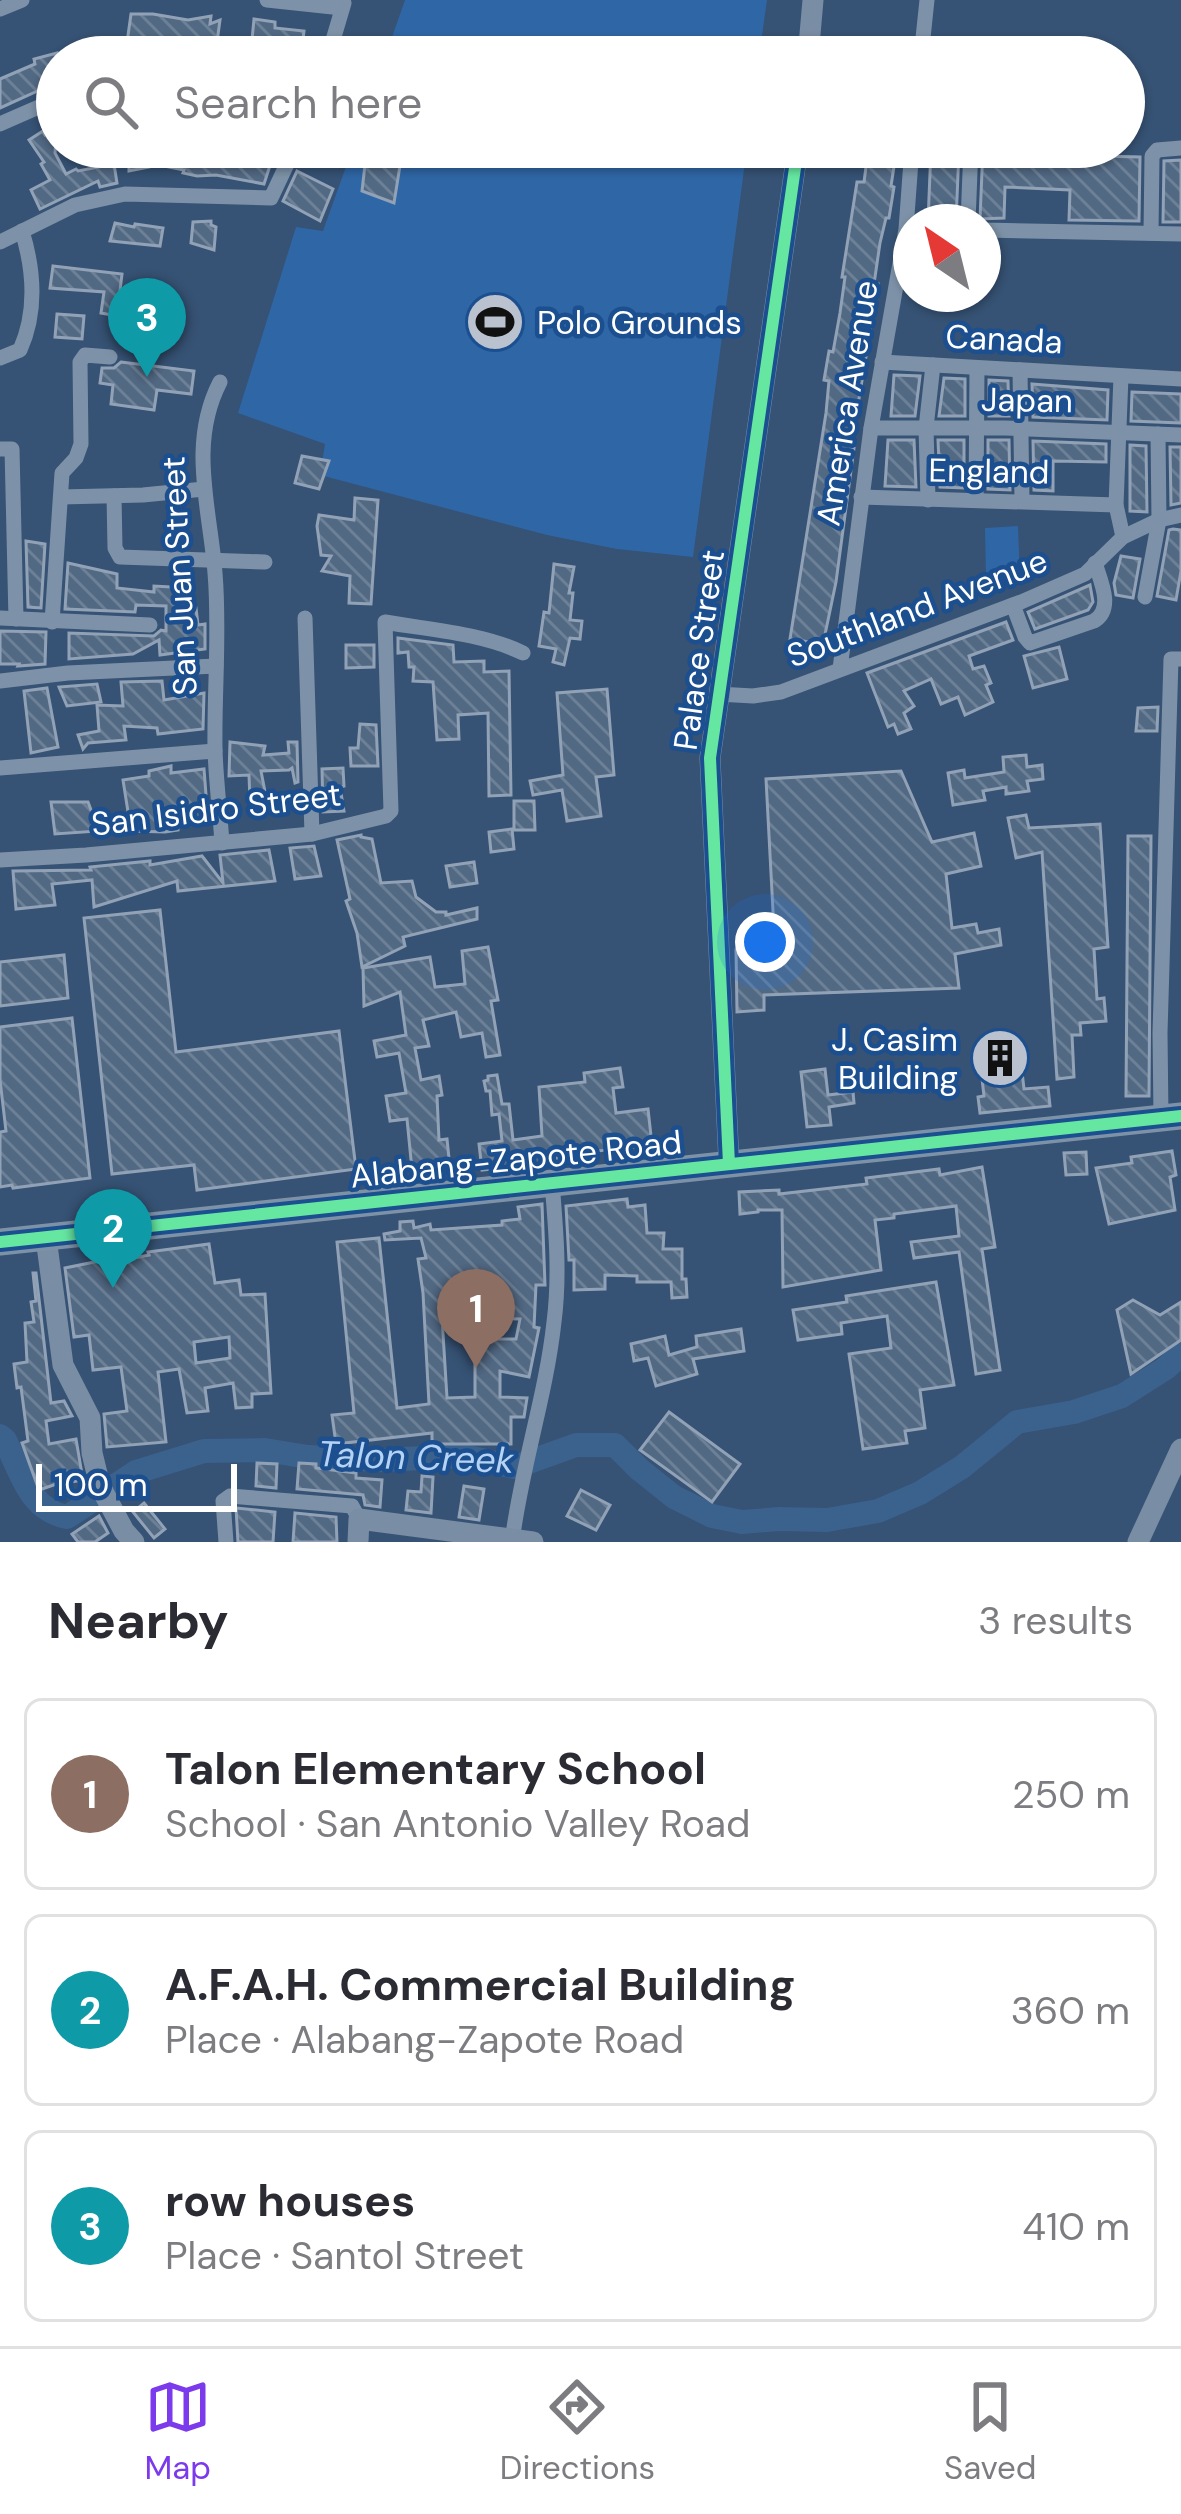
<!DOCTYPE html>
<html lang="en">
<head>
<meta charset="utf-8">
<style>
  :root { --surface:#fff; --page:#f2f2f3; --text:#2b2b33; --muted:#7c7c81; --line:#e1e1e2; --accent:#7c3aed }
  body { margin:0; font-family:"DM Sans",sans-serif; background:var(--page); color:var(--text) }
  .compass { position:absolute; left:893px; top:204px; width:108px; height:108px; border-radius:50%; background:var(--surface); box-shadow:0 3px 9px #0004; rotate:325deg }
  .scale { position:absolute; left:36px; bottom:30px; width:201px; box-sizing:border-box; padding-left:12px; border:6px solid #fff; border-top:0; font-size:33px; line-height:42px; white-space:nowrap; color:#fff; -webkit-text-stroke:9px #1b4f8f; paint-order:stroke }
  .you { position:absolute; left:765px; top:942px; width:42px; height:42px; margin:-30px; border:9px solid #fff; border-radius:50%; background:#1a73e8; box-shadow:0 0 0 18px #1a73e833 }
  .badge { display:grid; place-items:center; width:78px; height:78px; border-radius:50%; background:var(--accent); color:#fff; font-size:39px; font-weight:700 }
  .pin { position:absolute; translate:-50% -99px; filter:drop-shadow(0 3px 6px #0008) }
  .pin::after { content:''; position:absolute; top:63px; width:42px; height:36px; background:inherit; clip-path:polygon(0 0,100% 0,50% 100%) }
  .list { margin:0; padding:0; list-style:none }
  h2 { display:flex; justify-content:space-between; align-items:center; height:156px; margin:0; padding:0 48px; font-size:51px }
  h2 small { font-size:39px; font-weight:400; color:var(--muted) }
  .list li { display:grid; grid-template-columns:78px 1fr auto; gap:36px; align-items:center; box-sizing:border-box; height:192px; margin:0 24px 24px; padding:0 24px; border:3px solid var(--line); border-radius:18px }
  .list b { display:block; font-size:45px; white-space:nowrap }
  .list p { margin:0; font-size:39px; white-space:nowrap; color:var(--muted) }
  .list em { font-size:39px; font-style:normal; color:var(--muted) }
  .icon { flex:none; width:66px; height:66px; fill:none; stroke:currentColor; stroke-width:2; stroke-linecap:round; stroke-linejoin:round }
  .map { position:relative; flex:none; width:1181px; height:1542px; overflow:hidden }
  .search { position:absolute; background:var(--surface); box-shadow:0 3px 9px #0004; left:36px; right:36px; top:36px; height:132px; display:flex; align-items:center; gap:30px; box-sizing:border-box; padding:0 42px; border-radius:66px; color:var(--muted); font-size:45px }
  .sheet { height:804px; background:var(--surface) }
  nav { display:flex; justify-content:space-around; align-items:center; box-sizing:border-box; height:168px; border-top:3px solid var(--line); background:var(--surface); font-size:33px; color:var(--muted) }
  nav a { display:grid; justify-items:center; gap:6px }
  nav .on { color:var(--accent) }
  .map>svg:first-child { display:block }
  .garden { fill:#2f66a5 }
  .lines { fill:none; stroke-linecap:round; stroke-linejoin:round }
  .river { stroke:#3b618d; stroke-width:24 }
  .building { fill:url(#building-back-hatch); stroke:#92a2b6; stroke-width:3; fill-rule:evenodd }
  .street { stroke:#7d92a8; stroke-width:15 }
  .secondary { stroke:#798da4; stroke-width:21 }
  .highway { stroke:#7e92a7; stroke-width:27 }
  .cycleway-casing { stroke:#1b4f8f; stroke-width:20 }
  .cycleway { stroke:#66e7a1; stroke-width:12 }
  .labels { text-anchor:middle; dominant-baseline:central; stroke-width:9; stroke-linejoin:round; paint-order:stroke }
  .poi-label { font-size:33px; fill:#fff; stroke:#1b4f8f; text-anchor:start }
  .street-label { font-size:33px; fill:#fff; stroke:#1b4f8f }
  .water-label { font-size:36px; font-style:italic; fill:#b5d3f5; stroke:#1b4f8f }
</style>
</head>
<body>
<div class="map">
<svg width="1181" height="1542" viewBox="0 0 1181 1542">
  <defs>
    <pattern id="building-back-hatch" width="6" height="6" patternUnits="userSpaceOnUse" patternTransform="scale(3)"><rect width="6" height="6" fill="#526984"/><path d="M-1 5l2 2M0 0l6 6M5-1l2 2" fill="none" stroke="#6c8096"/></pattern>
  </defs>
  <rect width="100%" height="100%" fill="#365274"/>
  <g class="garden">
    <path d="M405,0H767L759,57H385Z"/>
    <path d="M353,147H747L693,557L617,549L547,535L320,475L325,444L238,413L296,227L323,231Z"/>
    <path d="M1018,526L1020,579L986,580L985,528Z"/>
  </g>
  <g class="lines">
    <path class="river" d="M0,1436L5,1440C21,1472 29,1510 67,1517L136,1472L204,1451L265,1450L308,1457L383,1460L463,1456L515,1467L576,1445H615L639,1469L674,1497L712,1516L742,1522L779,1519L827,1520L878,1511L920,1493L962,1467L1017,1422L1074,1412L1122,1396L1166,1368L1181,1354"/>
  </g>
  <g class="building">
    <path d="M131,14H153L188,20L211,16L210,24L220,20L217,42H240L239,57H125Z"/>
    <path d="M254,19L275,22V28L304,31L301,56L273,54V56L251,50Z"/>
    <path d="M57,53V87L43,92L42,89L0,108V79L35,64L34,59Z"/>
    <path d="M57,128L55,153L66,174L76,169L78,171L114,164L117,183L100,187L98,181L40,209L31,190L50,180L41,164L44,162L29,140L43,131L45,135Z"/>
    <path d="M129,147H165L190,152V147H276L264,184L216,175L197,176L183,173L184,170L149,163V167L129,171Z"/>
    <path d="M367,147H403L394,203L362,191Z"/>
    <path d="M872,147H897L891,186L894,187L889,218H886L880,243L874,284H878L851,447L854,448L836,582L823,644L790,639L826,413L829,381L824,380L829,351L833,352L840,313L845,277H842L857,182H864L868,152H872Z"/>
    <path d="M983,147L1059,149L1058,155L1140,157L1139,221L1069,220L1070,190L1005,187L1004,218L980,219Z"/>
    <path d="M931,149L959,150L956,222H928Z"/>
    <path d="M1181,160V222H1163L1164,161Z"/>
    <path d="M297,171L333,189L320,221L283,201Z"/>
    <path d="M211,221V225L216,227L214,250L191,243L193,222Z"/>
    <path d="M115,223L134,227L135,224L163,228L160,246L110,241Z"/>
    <path d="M53,266L122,274L117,316L101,313L104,292L50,288Z"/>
    <path d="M57,314L84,316L82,339L55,337Z"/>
    <path d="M121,362L194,371L191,394L157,390L154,410L111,404L113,385L100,383L102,368H114Z"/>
    <path d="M894,375L920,376L915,416H891Z"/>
    <path d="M944,378L965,379V416H939Z"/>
    <path d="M989,380L1008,381L1009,416H989Z"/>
    <path d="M1032,384L1108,390L1107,420L1033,417Z"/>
    <path d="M1132,392L1181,394V423L1131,421Z"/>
    <path d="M888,440H914L916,487L885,486Z"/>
    <path d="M938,440H964V488L940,487Z"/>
    <path d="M988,440H1009L1010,490L988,489Z"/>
    <path d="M1033,441L1106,444V462L1053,461V491L1034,490Z"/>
    <path d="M1130,445L1146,446L1147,512L1130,511Z"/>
    <path d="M1170,447H1181V503L1171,505Z"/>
    <path d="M302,456L329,461L319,489L295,483Z"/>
    <path d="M355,498L378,500L371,604L349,603L350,576L322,571L331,556L321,555L317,526L319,515L354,520Z"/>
    <path d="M1173,529L1181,530V571L1176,600L1157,596L1169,530Z"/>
    <path d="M26,541L45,544L41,608L28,607Z"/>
    <path d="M1121,556L1140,559L1133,598L1116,595L1114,583Z"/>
    <path d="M68,563L117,574V588L154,592V586L189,588V608H196L198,625L205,624V649L160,655L159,640L133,654L69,659V633L154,636L161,630L166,631V606L136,605L135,612L65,609Z"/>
    <path d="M554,564L574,567L569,593H573L570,620L582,621L580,639L570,638L564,665L553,662L556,649L539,646L544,612L549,613Z"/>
    <path d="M1090,585L1093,602L1088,610L1035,629L1028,612Z"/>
    <path d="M1006,622L1013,640L969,656L973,669L984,666L991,683L986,685L993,702L965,715L958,697L941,704L931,679L904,691L914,706L904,713L911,729L898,734L894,724L888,727L867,673Z"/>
    <path d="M0,631L46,632L45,664L18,666L19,664H0Z"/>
    <path d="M398,638L453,645L454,662L484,661V672L509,671L511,795L489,796L488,713L458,715L459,739L437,740L433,682L413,681L414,667H409L408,652L398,653Z"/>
    <path d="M346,645H374V667L346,668Z"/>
    <path d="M1059,647L1067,679L1033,688L1024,656Z"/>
    <path d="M162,681L164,700L204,693L203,729L158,734L157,728L124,726L126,740L88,743L83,749L78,735L99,731L97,705L123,706L121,682Z"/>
    <path d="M97,684L101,702L67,706L59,687Z"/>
    <path d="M47,688L58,747L31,753L24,691Z"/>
    <path d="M607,689L614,775L596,777L601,816L567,821L562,790L533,795L530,781L563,775L557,693Z"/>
    <path d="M1158,707L1157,731H1136L1138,708Z"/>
    <path d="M360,724L376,725L378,766H351L350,748H358Z"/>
    <path d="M230,742L265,746L263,755L289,753L288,742H297L298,782L295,783L292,768L289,770L261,771L266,797L250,801L249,775L229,776Z"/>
    <path d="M1026,755L1027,767L1042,765L1043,779L1027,781L1029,791L1006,794V787L983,791L985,800L953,805L948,773L964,770L965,778L1004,772L1003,757Z"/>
    <path d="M171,766V773L204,769L208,821L178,824V830L165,832L131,831L123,780L149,776V771Z"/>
    <path d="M343,768L344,786L340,787L344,811L323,812L322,769Z"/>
    <path d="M901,771L932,842L974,833L981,866L946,874L952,928L976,924L978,933L999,929L1001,945L955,954L959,988L764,995V1010L737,1012L736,950L775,949L766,779Z"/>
    <path d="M514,801H534L535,830H514Z"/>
    <path d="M51,802H88L99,831L55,834Z"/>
    <path d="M1026,815L1029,828L1100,824L1108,947L1094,949L1097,999L1104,998L1106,1021L1080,1023L1081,1035H1072L1074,1077L1057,1079L1042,852L1016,858L1008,818Z"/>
    <path d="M512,829L514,849L491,852L489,832Z"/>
    <path d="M361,835V837L372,839L381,883L412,881L416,897L436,912H446V915L477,908V919L403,937L405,946L362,967L357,933L346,901L350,899L337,840Z"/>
    <path d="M1128,836H1151L1149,1096H1126Z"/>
    <path d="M314,846L321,876L295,879L290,848Z"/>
    <path d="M269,850L275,881L178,891L177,881L94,907L92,880L52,884L55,905L16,909L13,871L91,870L90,867L150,861V865L202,856L223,883L220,855Z"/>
    <path d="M474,862L477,883L450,887L446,866Z"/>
    <path d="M160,910L176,1052L339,1031L356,1169L197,1190L194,1165L112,1174L84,918Z"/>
    <path d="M488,947L498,1000L491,1001L500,1055L486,1057L482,1033L461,1037L456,1012L423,1020L429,1046L415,1048L421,1080L439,1076L442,1095L437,1096L439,1140L447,1139L450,1168L448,1176L413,1180L407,1119L390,1121L386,1096L406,1093L399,1053L377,1057L374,1041L406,1035L400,992L364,1006L363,968L430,957L435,987L465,984L462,951Z"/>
    <path d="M64,955L68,998L0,1006V962Z"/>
    <path d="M72,1018L90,1178L13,1188L12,1185L0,1187V1132L6,1131L0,1080V1027Z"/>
    <path d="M1018,1038L1024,1089L1048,1087L1050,1106L980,1113L978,1097L984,1096L978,1043Z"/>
    <path d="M620,1068L623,1087L613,1088L616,1113L648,1109L652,1145L579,1153V1156L545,1160V1163L482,1170L479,1144L502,1141L499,1114L492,1115L490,1091H486L484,1081L488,1080V1076L497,1075L502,1104H509L513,1140L542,1136L539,1087L585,1082L584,1073Z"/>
    <path d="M825,1069L828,1095L853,1092L854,1103L829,1107L831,1125L807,1127L801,1072Z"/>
    <path d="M1172,1151L1176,1175L1170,1177L1175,1210L1109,1224L1096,1168L1132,1163L1131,1157Z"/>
    <path d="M1086,1152L1087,1174L1066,1175L1064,1153Z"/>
    <path d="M982,1167L995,1247L982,1249L1000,1370L976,1374L959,1252L914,1258L911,1242L959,1236L956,1206L894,1214V1218L875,1220L881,1270L783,1287L782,1210H758V1212L740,1214L739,1192L779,1190V1194L867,1184L866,1178L939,1169L940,1175Z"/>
    <path d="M627,1199L628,1207L645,1205L647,1233H664L663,1249H682V1279H686L687,1297L672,1298L671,1282H637V1276L605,1275V1289L574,1290V1260H569L566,1206Z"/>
    <path d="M542,1204L545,1285H536L534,1327L539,1328L529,1377L500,1371V1397L527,1398L524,1417H511V1444H432V1433L336,1444L332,1415L354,1413L337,1242L379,1238L397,1408L429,1404L423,1293L418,1259L426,1258L421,1238L385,1240L384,1234L400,1231V1222L413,1221L414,1228L430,1224L431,1230L502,1225V1221L520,1219L518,1207ZM442,1317L520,1319L516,1339H475V1397L447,1398Z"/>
    <path d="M209,1244L215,1283L239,1280L241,1295L265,1294L271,1393L252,1394V1407L236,1408L233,1383L205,1388L208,1411L187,1413L179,1369L158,1372L166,1442L107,1447L104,1414L127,1411L121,1367L93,1370L89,1335L74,1337L65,1268L99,1261L98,1258L118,1255L119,1261L149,1255L148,1252ZM229,1337L230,1358L196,1363L194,1342Z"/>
    <path d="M33,1273H36L51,1403L64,1401L72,1416L46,1421L49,1444L76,1439L83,1480L65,1483V1481L39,1490L22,1443L28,1441L21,1387L17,1388L14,1364L27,1362L25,1323L34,1322L31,1302L36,1301Z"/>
    <path d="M936,1282L954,1385L920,1390L925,1428L905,1431L907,1443L863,1449L849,1354L891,1348L887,1316L841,1323L842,1334L798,1340L793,1310L847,1302L846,1296Z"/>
    <path d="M1133,1300L1160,1315L1181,1302V1340L1131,1374L1117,1310Z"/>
    <path d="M741,1329L744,1351L693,1359L697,1374L656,1386L648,1358L634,1361L631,1344L665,1336L669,1355L697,1347L696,1336Z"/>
    <path d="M669,1412L740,1464L712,1502L640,1450Z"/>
    <path d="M257,1463L277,1464L276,1488L256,1486Z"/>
    <path d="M299,1463L316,1464V1468L356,1473V1478L382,1480L380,1507L365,1505L363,1495L297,1489Z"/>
    <path d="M422,1476L433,1477L431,1513L406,1510L408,1491L421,1492Z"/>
    <path d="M464,1486L484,1489L479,1520L459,1517Z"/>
    <path d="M581,1490L610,1505L596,1530L567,1516Z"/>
    <path d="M144,1503L165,1529L154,1538L133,1512Z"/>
    <path d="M236,1508L275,1512L273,1542H238Z"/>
    <path d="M295,1513L336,1517L337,1542H293Z"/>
    <path d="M99,1516L108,1533L95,1542H78L72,1534Z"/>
  </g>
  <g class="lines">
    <g class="street">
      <path d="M267,0L342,8"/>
      <path d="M0,9L22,0"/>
      <path d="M328,57L344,3"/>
      <path d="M921,57L927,0"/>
      <path d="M0,124L57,99"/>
      <path d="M968,222L971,147"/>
      <path d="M983,230L1181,234"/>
      <path d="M1151,233L1152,156L1157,150L1181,148"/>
      <path d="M0,242L75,205L125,194L271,198L295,147"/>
      <path d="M0,358L20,350C37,312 34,270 22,231"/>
      <path d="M882,362L1181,379"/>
      <path d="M1020,370L1022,501"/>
      <path d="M1121,376L1116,505L1123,537"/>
      <path d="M220,382C188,444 210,508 215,573C220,632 214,691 215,750C216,781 220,812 222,843"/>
      <path d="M871,428H1005L1181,435"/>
      <path d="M0,449H12L16,619"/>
      <path d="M114,496L115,548L120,557L265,562"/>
      <path d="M61,497L143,495L204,489"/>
      <path d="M861,497L1116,505"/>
      <path d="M928,500L926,428L933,365"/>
      <path d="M976,500L977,368"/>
      <path d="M1145,597L1159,520L1158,434"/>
      <path d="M1013,605L1025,637L1030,643L1094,621C1114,609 1101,582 1095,563"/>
      <path d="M0,618L150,625"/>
      <path d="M305,618L312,834"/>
      <path d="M52,622L62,473L76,458L81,444L80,362L85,355L110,357"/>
      <path d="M840,669L871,428L906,229L912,147"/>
      <path d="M0,681L68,673L216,666"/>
      <path d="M718,694L753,696L781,692L1021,602L1085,574L1123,537L1159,520L1181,515"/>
      <path d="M0,768L215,751"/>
      <path d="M0,860L86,855L312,834L386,816L391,811L385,622C429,630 482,633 523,653"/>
      <path d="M1161,1117L1160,1033L1171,659H1181"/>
      <path d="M226,1542L223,1501L230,1496L352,1506L359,1519"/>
      <path d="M512,1542C521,1468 546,1396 554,1322C560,1276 556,1230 552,1183"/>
    </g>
    <g class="secondary">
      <path d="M808,57L813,0"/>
      <path d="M729,1164L710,758L798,147"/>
      <path d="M46,1238L63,1365L90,1418L92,1453L100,1486L124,1531L134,1542"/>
      <path d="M358,1542L359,1519L533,1542"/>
      <path d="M1138,1542L1181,1449"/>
    </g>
    <path class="highway" d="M0,1242L1181,1116"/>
    <g class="cycleway-casing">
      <g id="cycleway">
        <path d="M729,1164L710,758L798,147"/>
        <path d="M0,1242L1181,1116"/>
      </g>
    </g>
    <use href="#cycleway" class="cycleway"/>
  </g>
  <defs>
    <g id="stadium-disc" transform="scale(3)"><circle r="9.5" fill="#b9c2ce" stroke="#1b4f8f"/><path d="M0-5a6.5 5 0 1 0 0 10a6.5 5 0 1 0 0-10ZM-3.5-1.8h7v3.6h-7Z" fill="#111"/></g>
    <g id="building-disc" transform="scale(3)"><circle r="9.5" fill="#b9c2ce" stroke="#1b4f8f"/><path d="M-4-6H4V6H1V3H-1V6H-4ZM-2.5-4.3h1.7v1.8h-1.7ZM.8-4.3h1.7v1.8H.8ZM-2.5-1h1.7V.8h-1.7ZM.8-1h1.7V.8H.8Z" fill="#111"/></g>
  </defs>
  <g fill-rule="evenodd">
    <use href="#stadium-disc" x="495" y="322"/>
    <use href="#building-disc" x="1000" y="1058"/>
  </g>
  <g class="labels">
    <g class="poi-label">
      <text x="537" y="322">Polo Grounds</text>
      <text x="958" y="1039" text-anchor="end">J. Casim<tspan x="958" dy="38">Building</tspan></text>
    </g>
    <g class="street-label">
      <text transform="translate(1004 339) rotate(3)">Canada</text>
      <text transform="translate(1027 400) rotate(1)">Japan</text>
      <text transform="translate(847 403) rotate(-81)">America Avenue</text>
      <text transform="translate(989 471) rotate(1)">England</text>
      <text transform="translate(179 576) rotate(-93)">San Juan Street</text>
      <text transform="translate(917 608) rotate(-21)">Southland Avenue</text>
      <text transform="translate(699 650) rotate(-82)">Palace Street</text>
      <text transform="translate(216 809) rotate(-7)">San Isidro Street</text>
      <text transform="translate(516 1159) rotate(-6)">Alabang-Zapote Road</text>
    </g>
    <g class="water-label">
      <text transform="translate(416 1457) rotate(2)">Talon Creek</text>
    </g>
  </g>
</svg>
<svg class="compass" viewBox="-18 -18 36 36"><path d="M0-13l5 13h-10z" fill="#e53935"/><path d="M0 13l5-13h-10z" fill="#7c7c81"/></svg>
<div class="scale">100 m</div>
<div class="you"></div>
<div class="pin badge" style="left:476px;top:1368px;background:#8d6e63">1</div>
<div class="pin badge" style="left:113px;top:1288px;background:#0f9aa8">2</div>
<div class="pin badge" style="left:147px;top:377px;background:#0f9aa8">3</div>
<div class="search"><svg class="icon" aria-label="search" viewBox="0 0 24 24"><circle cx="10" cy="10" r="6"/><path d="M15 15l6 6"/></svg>Search here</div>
</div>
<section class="sheet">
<h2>Nearby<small>3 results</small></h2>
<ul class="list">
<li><span class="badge" style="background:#8d6e63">1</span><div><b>Talon Elementary School</b><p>School · San Antonio Valley Road</p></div><em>250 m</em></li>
<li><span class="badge" style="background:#0f9aa8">2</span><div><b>A.F.A.H. Commercial Building</b><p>Place · Alabang-Zapote Road</p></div><em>360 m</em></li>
<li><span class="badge" style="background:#0f9aa8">3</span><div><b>row houses</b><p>Place · Santol Street</p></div><em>410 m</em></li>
</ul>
</section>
<nav>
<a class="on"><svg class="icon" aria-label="map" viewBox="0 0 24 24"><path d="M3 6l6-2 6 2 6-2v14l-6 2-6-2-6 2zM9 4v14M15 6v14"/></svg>Map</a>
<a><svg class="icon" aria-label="directions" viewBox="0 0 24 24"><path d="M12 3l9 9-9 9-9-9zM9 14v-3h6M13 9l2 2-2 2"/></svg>Directions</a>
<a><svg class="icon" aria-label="saved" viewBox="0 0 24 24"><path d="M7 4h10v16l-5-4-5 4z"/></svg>Saved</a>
</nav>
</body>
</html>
